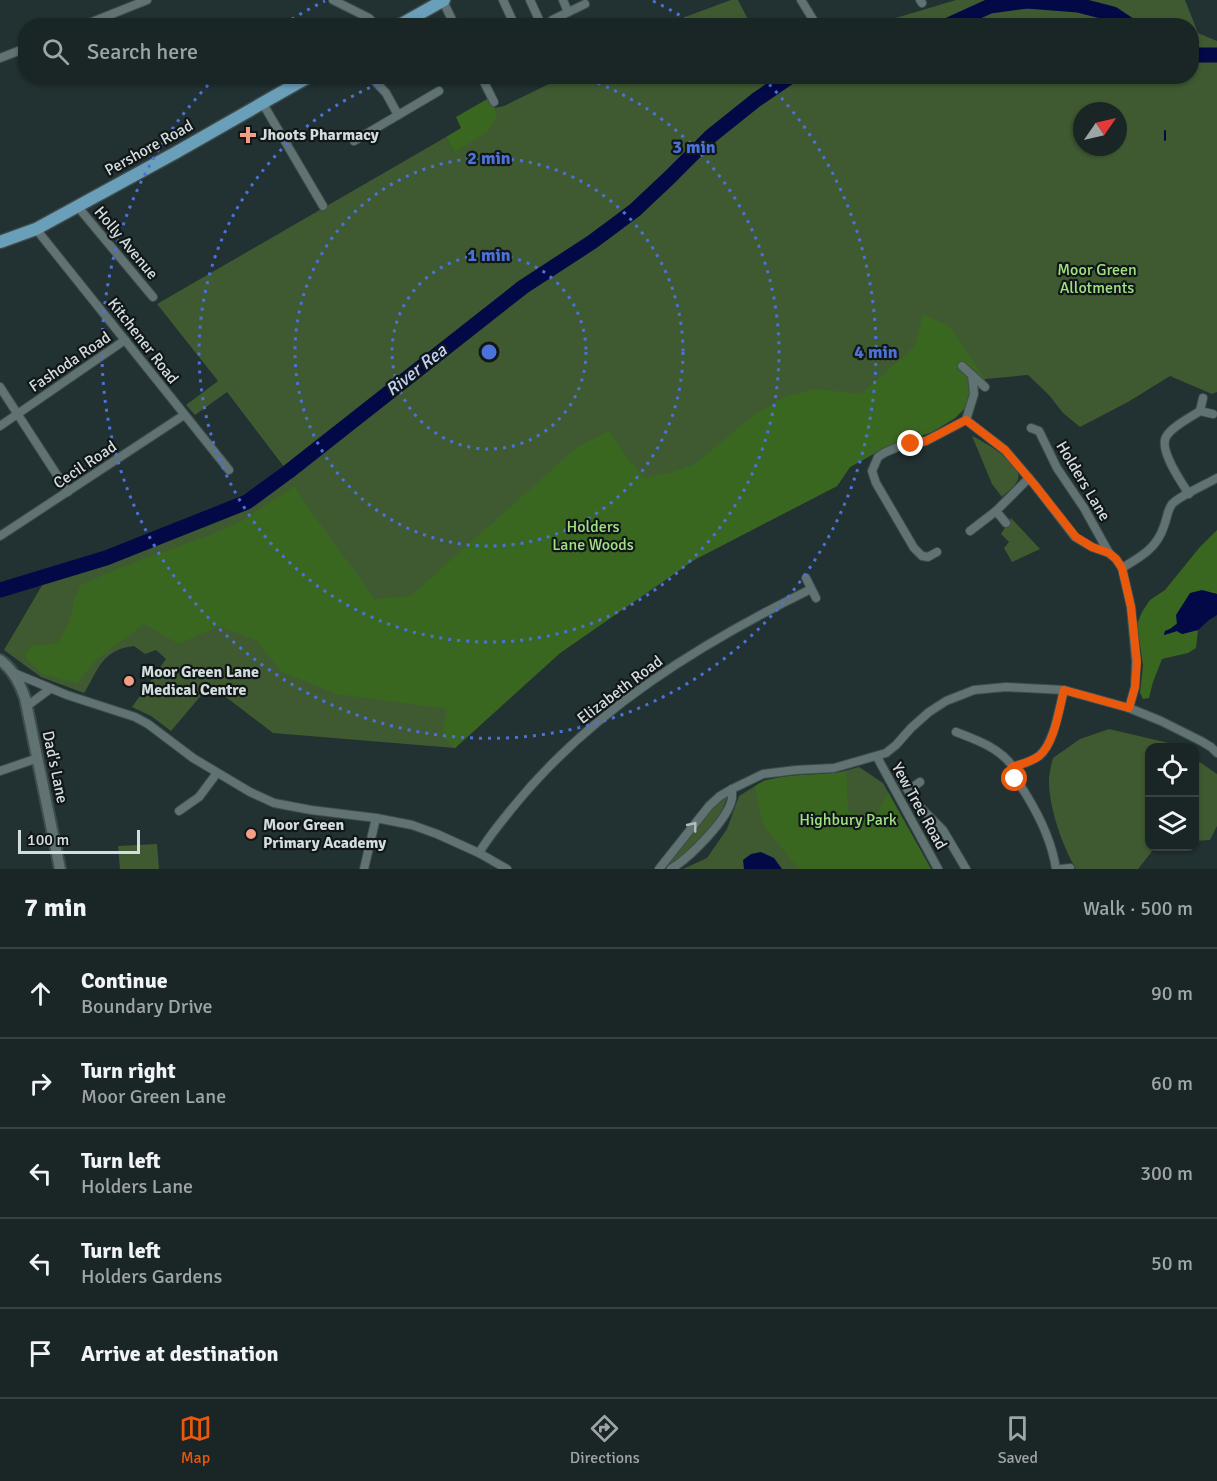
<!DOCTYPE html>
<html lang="en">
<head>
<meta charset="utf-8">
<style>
  :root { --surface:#1a2526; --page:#232d2e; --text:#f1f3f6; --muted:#9fa5a7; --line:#384243; --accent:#ea580c }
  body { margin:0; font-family:Signika,sans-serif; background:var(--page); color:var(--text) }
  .controls { position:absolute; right:18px; bottom:18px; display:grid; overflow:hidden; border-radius:12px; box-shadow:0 2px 4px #0004 }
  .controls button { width:54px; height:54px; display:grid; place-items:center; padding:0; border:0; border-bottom:2px solid var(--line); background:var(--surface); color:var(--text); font:30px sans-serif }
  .compass { position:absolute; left:1073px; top:102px; width:54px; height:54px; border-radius:50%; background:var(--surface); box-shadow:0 2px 4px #0004; rotate:56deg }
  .scale { position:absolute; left:18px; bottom:15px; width:122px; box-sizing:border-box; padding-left:6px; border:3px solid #d4dddd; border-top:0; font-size:16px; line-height:21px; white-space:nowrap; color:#d4dddd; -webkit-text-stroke:4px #111718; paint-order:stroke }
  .stop { position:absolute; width:18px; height:18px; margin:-14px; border:4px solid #ea580c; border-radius:50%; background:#fff }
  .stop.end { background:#ea580c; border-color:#fff; box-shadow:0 2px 6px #0008 }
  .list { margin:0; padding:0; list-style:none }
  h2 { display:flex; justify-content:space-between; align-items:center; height:78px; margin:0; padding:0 24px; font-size:26px }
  h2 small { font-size:20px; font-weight:400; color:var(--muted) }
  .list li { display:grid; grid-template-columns:39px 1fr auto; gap:18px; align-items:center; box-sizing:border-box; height:90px; padding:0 24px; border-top:2px solid var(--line) }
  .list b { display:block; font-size:22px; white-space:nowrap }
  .list p { margin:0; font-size:20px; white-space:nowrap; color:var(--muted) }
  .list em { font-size:20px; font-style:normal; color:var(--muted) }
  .icon { flex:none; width:33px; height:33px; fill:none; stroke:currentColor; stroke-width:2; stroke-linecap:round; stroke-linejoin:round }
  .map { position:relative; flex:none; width:1217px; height:869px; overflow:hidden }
  .search { position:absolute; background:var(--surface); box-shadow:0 2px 4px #0004; left:18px; right:18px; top:18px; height:66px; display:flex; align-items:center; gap:15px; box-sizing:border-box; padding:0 21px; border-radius:24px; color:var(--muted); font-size:22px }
  .sheet { height:528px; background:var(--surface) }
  nav { display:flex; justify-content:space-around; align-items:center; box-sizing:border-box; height:84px; border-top:2px solid var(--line); background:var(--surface); font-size:16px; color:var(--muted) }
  nav a { display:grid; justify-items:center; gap:3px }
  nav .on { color:var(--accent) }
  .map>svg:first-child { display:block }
  .green { fill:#3f5a31; fill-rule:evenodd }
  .forest { fill:#3a6720 }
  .water { fill:#030947 }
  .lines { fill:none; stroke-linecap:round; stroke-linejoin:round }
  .stream { stroke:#030947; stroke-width:2 }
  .river { stroke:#030947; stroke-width:15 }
  .street-casing { stroke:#3f4c4d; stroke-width:10 }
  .secondary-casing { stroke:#3f4c4d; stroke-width:14 }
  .primary-casing { stroke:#3f4c4d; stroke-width:15 }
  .street { stroke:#617273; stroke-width:8 }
  .secondary { stroke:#617273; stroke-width:10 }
  .primary { stroke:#6a9fb9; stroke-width:12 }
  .oneway { stroke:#b2bdbd }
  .route { stroke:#ea580c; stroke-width:8 }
  .ring { fill:none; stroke:#4b72d9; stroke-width:3; stroke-dasharray:3 6 }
  .poi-dot { fill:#f39f85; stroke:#111718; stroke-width:2 }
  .labels { text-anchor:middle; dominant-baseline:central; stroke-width:4.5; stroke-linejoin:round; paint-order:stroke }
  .poi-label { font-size:16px; font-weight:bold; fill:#d4dddd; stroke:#111718; text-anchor:start }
  .street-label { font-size:16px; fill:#d4dddd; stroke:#111718 }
  .park-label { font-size:16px; fill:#a0e181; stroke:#111718 }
  .water-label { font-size:18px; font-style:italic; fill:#c1d1f8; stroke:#111718 }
  .centre { fill:#4b72d9; stroke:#111718; stroke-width:3 }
  .ring-label { font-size:18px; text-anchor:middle; font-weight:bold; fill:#4b72d9; stroke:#111718; stroke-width:4.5; stroke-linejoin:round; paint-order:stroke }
</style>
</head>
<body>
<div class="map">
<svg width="1217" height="869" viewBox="0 0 1217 869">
  <rect width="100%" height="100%" fill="#223132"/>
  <g class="green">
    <path d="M731,0H738L751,25H668L685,17Z"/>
    <path d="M956,0H1185L1198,33L1217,41V392L1212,394L1170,376L1128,402L1080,427L1063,413L1049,395L1028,375L985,379L966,407L955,418L932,432L896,444L877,452L850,467L837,486L694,560L560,653L455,748L273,733L210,685L171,731L151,716L132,707L166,659L156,650L145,654L134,646C128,647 121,648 116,651C99,659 94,678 84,693L41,677L4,650L47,577L106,558L247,502L288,472L227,392L195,415L186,405L218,381L157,304L446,137L454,153L496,118L495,108L504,106L565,76H1192V26L872,25ZM1082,111H1118V147H1082Z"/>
    <path d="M972,436C984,442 1023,463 1018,479C1016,486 1007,492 1002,497L992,484Z"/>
    <path d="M1011,518L1040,549L1012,562L1004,548L1009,542L1001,534Z"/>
    <path d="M1109,729L1177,745L1181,747L1150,748V846L1164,847L1153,850L1138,869H1076C1062,845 1048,806 1049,777C1050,771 1051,765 1053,758L1080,739Z"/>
    <path d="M1194,758L1217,774V826L1210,840L1195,841Z"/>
    <path d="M859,767L883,783L931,869H683L707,858L727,829L739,796L765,780L833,774Z"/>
    <path d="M728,795C725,803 722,811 718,818C708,832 679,869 661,869L710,808Z"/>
    <path d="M157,844L159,869H120L118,846Z"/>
  </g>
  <g class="forest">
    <path d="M489,98L495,108L497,118L487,132L454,153L446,137L461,128L456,117Z"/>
    <path d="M923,314L949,326L985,379L966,407L955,418L932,432L896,444L877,452L850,467L837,486L694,560L560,653L455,748L442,736L447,709L337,694L282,672L256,640L218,626L179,644L144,624L97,659L77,683L42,674L24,655L33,646L58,643L70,621L74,600L81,585L119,568L213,534L240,522L295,486L299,495L375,599L411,596L576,448L609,431L627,458L645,478L672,472L695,464L754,415L784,397L814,389L861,394L915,346Z"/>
    <path d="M1217,530V594L1213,593L1170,629L1165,631L1164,635L1177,631L1182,634L1198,630L1196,648L1188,653L1162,659L1153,682L1149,698L1143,699L1140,693L1143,666L1137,624L1142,612L1150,600L1165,590L1200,547Z"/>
    <path d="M846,771L848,811L874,821L888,792L931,869H799L765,828L759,808L755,786C779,771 818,777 846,771Z"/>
  </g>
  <g class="water">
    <path d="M1202,590L1217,594V615L1209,620L1198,630L1182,634L1177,631L1164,635L1165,631L1170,629L1177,624L1176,615L1190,593Z"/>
    <path d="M761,852L774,858L782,869H744L743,860L751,854Z"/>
  </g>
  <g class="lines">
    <path class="stream" d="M1165,131V140"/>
    <g class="river">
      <path d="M946,26L990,6L1027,1L1078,5L1113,14L1131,26"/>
      <path d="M1192,55H1217"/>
      <path d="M0,590L106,558L247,502L288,472L523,287L592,242L635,210L670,177L711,136L756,100L791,76"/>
    </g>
    <g class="street-casing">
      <g id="street">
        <path d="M333,0L369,18L376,26"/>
        <path d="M503,0L515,26"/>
        <path d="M530,0L541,24L539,26"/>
        <path d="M563,0L568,12"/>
        <path d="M801,0L817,26"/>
        <path d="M920,0L922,3"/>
        <path d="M443,1L455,26"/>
        <path d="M552,20L585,4"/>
        <path d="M82,26L147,0"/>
        <path d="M0,58L26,48"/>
        <path d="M370,76L386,93L398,115"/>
        <path d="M481,76L494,102"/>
        <path d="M263,104L323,206"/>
        <path d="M354,141L439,91"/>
        <path d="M78,207L153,297"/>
        <path d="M36,229L229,470"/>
        <path d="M962,366L985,387"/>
        <path d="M972,375L974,394L966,420L1005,450L1034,484L1075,537L1092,547L1109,553L1116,559L1122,568L1131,607L1136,661L1135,687L1129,708"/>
        <path d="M0,387L68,492"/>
        <path d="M1203,398L1200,411L1213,414"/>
        <path d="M0,426L125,340"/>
        <path d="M1031,428L1039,431L1057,468L1084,508L1109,553"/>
        <path d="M1189,494C1181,482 1159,450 1166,437C1171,427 1191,417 1200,411"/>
        <path d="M996,511L1006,523"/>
        <path d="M970,531L996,511L1029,478"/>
        <path d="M0,536L184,415"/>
        <path d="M937,552L928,557L922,556L914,548L876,483L872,471L878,457L884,453L900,446L926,441L966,420"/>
        <path d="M1122,568C1141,557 1157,548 1164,526C1167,519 1167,511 1172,504C1181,495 1205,485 1217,478"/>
        <path d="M806,578L816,598"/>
        <path d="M14,673L67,695L135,717L148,724L193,758L250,792L274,803L311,810L376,818L412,825L437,834L479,853L507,869"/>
        <path d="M27,706L50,689"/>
        <path d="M956,732C977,740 1000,748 1013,767"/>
        <path d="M877,757L938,869"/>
        <path d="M0,771L38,758"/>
        <path d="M902,781L916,803L943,830L966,869"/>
        <path d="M909,790L920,782"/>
        <path d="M179,811L199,797L217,773"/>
        <path d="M479,853C489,836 502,821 514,806C592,710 701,643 811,589"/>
        <path d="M364,869L376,818"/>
        <path d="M659,869L709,806L720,796L732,789L763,774L796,770L834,768L886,753L896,745L911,728L929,712L946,701L974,690L1006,687L1064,690L1129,708L1161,721L1201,741L1211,747L1217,753"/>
        <path d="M671,869C689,858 729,819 732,798C732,795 732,792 732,789"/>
        <path d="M1056,869C1052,842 1041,819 1027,796C1020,784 1016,781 1013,767C1022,764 1031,762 1039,756C1054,744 1059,709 1064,690"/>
        <path d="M1061,869L1070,868"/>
      </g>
    </g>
    <g class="secondary-casing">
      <path id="secondary" d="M0,660C13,669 20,683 25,698L60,869"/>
    </g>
    <g class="primary-casing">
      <g id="primary">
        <path d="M398,26L444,0"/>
        <path d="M0,242L36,229L175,153L310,76"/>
      </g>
    </g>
    <use href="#street" class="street"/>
    <use href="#secondary" class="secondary"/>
    <use href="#primary" class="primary"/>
  </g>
  <defs><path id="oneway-chevron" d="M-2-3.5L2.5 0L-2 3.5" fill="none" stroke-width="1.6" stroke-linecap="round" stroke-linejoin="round" transform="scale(1.5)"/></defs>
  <use class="oneway" href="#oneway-chevron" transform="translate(693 826) rotate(-51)"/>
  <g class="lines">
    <path class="route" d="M911,444L926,441L966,420L1005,450L1034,484L1076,537L1092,547L1109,553L1116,559L1122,568L1131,607L1137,662L1135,687L1129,708L1064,690C1059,709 1055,743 1039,756C1031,762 1021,764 1012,767L1015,779"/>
  </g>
  <g class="ring">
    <circle cx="489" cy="352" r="97"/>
    <circle cx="489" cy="352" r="194"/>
    <path d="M581 77A290 290 0 1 1 397 77"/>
    <path d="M284 24A387 387 0 0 1 325 1M653 1A387 387 0 0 1 694 24M763 78A387 387 0 1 1 215 78"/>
  </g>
  <g class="poi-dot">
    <path d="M245 126h6v6h6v6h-6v6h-6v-6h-6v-6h6z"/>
    <circle cx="129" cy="681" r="6"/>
    <circle cx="251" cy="834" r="6"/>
  </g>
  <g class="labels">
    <g class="poi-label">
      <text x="260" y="135">Jhoots Pharmacy</text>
      <text x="141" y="672">Moor Green Lane<tspan x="141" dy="18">Medical Centre</tspan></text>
      <text x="263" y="825">Moor Green<tspan x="263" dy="18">Primary Academy</tspan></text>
    </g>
    <g class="street-label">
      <text transform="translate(149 148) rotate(-29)">Pershore Road</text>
      <text transform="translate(126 243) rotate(50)">Holly Avenue</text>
      <text transform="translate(143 341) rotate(52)">Kitchener Road</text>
      <text transform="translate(70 362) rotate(-34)">Fashoda Road</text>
      <text transform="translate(85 465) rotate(-34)">Cecil Road</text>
      <text transform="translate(1083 481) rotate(59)">Holders Lane</text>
      <text transform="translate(620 690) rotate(-37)">Elizabeth Road</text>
      <text transform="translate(55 767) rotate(78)">Dad's Lane</text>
      <text transform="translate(919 806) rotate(61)">Yew Tree Road</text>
    </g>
    <g class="park-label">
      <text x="1097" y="270">Moor Green<tspan x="1097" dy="18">Allotments</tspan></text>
      <text x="593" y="527">Holders<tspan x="593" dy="18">Lane Woods</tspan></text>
      <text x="848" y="820">Highbury Park</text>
    </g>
    <g class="water-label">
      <text transform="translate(416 370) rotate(-38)">River Rea</text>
    </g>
  </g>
  <circle cx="489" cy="352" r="9" class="centre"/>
  <g class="ring-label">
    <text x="694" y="153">3 min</text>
    <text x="489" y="164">2 min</text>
    <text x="489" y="261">1 min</text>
    <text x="876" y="358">4 min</text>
  </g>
</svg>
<div class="controls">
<button><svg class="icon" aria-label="locate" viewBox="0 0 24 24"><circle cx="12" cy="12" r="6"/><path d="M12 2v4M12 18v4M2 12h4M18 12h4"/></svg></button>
<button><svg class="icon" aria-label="layers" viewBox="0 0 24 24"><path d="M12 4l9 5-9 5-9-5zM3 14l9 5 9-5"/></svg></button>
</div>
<svg class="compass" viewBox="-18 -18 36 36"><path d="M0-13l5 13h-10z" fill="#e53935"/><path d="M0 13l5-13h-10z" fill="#9fa5a7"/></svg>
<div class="scale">100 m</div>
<div class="stop" style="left:1015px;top:779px"></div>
<div class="stop end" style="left:911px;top:444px"></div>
<div class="search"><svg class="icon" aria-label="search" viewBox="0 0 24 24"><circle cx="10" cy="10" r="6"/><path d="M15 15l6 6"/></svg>Search here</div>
</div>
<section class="sheet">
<h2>7 min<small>Walk · 500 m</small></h2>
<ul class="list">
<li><svg class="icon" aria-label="ahead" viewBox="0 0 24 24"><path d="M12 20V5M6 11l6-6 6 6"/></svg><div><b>Continue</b><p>Boundary Drive</p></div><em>90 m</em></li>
<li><svg class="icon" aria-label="right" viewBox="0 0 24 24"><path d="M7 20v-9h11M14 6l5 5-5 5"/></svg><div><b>Turn right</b><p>Moor Green Lane</p></div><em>60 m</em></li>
<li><svg class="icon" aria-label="left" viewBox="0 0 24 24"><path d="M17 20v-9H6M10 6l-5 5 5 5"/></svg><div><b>Turn left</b><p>Holders Lane</p></div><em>300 m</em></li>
<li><svg class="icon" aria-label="left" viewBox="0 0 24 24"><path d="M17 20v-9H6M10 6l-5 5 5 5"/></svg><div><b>Turn left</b><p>Holders Gardens</p></div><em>50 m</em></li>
<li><svg class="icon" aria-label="arrive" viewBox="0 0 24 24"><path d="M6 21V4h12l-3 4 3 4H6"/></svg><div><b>Arrive at destination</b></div></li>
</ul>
</section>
<nav>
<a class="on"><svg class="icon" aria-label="map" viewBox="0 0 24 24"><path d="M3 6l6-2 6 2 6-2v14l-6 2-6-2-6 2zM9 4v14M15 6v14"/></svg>Map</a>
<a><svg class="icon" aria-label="directions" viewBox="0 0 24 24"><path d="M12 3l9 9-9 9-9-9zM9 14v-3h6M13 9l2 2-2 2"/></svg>Directions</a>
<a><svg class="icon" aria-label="saved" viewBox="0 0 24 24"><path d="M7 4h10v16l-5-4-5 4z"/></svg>Saved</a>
</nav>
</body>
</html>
